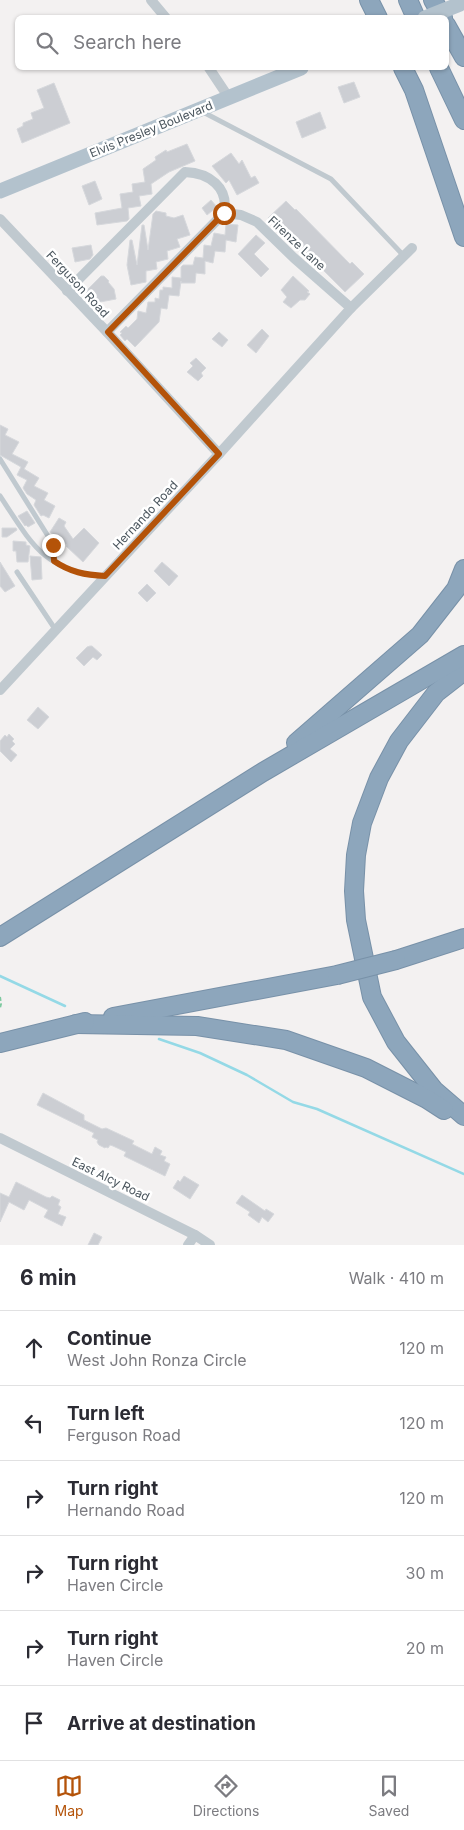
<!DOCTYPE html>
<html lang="en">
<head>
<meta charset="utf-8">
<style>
  :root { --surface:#fff; --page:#f2f2f3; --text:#2b2b33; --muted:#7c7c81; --line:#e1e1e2; --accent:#b45309 }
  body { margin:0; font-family:Inter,sans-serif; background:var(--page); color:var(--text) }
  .stop { position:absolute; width:15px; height:15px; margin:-11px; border:4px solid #b45309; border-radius:50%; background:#fff }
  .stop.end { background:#b45309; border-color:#fff; box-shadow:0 1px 5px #0008 }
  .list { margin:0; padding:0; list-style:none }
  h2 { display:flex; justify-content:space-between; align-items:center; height:65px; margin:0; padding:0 20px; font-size:21px }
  h2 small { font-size:16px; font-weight:400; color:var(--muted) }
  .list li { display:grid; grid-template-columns:32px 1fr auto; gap:15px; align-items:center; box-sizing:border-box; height:75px; padding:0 20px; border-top:1px solid var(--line) }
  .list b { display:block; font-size:19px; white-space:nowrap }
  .list p { margin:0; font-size:16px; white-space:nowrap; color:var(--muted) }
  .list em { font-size:16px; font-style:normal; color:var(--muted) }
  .icon { flex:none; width:28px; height:28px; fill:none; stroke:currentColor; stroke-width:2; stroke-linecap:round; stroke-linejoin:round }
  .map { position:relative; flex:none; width:464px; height:1245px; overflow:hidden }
  .search { position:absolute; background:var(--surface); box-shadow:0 1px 4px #0004; left:15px; right:15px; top:15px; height:55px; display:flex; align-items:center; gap:12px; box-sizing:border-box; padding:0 18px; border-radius:8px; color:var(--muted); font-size:19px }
  .sheet { height:515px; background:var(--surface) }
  nav { display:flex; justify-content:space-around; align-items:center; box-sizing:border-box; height:70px; border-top:1px solid var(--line); background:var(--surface); font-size:14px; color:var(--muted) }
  nav a { display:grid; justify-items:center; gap:2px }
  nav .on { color:var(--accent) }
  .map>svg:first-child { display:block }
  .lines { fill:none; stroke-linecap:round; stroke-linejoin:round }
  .stream { stroke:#94d9e6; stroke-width:2.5 }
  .building { fill:#ccced3; stroke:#d6d8dc }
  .motorway-casing { stroke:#7891a8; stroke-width:20 }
  .path { stroke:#7ec9a0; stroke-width:2; stroke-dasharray:4 2.5; stroke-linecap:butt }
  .service { stroke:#c0c9cf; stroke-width:5 }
  .minor { stroke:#c0c9cf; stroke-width:10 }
  .primary { stroke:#b3c2cd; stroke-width:15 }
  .motorway { stroke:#8da6bc; stroke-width:18 }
  .motorway-bridge-casing { stroke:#7891a8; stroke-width:20; stroke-linecap:butt }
  .primary-bridge { stroke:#b3c2cd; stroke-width:15 }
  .motorway-bridge { stroke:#8da6bc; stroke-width:18 }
  .route { stroke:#b45309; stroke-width:6 }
  .labels { text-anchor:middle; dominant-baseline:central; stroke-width:5; stroke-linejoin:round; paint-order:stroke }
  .street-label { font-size:12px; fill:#4a555d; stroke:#fff }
</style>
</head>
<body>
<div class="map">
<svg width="464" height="1245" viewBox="0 0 464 1245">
  <rect width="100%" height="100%" fill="#f3f1f1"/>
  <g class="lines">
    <g class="stream">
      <path d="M0,976L65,1006"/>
      <path d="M159,1039L200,1053L247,1075L293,1102L317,1109L464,1174"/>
    </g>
  </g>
  <g class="building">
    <path d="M354,82L360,97L344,103L338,87Z"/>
    <path d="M54,83L70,123L22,143L17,129L23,126V123L33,119L31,113L44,108L37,90Z"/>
    <path d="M320,112L326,128L302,138L296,122Z"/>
    <path d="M187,144L195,161L169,172L151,184L152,194L139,196L141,206L128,208L129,219L127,221L97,225L95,213L122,208L120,194L133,192L132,184L145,182L143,169L156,160L155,157L166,150L167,152Z"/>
    <path d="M231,153L239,164L242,160L251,178L255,176L259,183L237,195L229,180L226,183L212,166Z"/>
    <path d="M95,181L102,199L89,205L82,186Z"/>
    <path d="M211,200L217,207L207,215L202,208Z"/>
    <path d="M286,201L295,210L296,209L350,264L352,262L364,274L345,292L319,266L318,268L299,250L268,218Z"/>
    <path d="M156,211L166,213V216L174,218L183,215L190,235L177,239L180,247L167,251L168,259L156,262L157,269L146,271V282L131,285L127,265L130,240H132L137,265L142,225H144L148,250L153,214Z"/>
    <path d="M226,224L238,225L236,242L226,240L225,252L215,251L213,263L205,261V274L196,273L195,283H181V281L179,296L169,295L167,309L161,308L159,322L135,347L127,339L125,341L120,335L122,333L120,332L126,326L128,328L137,319L138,311L146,313L148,302H155V298L159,299L160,290H163V287L172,288V277L181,278V267L183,265H193L195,257L203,258L204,245L211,246L214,233L225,235Z"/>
    <path d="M256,235L265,243L254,254L269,269L261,277L238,254Z"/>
    <path d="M91,245L93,255L90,259L75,262L72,248Z"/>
    <path d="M101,276H104L109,281L108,282L114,289L116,299L100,302L94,296L89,302L84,297L87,294L85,292Z"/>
    <path d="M293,276L309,291L307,292L310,294L305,300H300L291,308L283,302L287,297L281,290Z"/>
    <path d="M262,329L269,336L256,353L247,345Z"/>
    <path d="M219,332L228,340L222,347L212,339Z"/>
    <path d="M196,358L206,368L201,373L203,376L198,381L187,372L193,366L190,363Z"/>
    <path d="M0,425L8,429L5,435L19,442L12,454L28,462L24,469L39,478L34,486L48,493L44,500L55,506L49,518L43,515L41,516L34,505L36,500L27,494L23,488L27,480L17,475L21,467L0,455Z"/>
    <path d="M27,511L35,523L28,527L26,525L25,526L18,516Z"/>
    <path d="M59,518L66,522L64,526L73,539L84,528L99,543L83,562L66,546L67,545L50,532Z"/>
    <path d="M2,528H16L17,530L7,537H2Z"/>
    <path d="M13,541L26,542V545L30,546L28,562H17L16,551H13Z"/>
    <path d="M30,556L41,557L42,579L32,580Z"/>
    <path d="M0,562L15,586L5,592L0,586Z"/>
    <path d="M162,562L178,576L169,586L154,571Z"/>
    <path d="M147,584L156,593L147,602L138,593Z"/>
    <path d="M90,646H92L102,655L97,660L93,657L84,666L76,658L87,647Z"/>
    <path d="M38,707L49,717L38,729L27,720Z"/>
    <path d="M9,734L14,739L12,741L15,744L10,749L17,755L11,762L0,751V741L5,735L7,737Z"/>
    <path d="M43,1093L84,1115V1120L102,1129L106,1128L134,1141L132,1144L152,1154L155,1147L162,1151L160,1155L166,1157L164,1161L170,1164L165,1176L124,1156L126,1152L113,1146L110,1145L108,1148L106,1147L105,1148L99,1145L97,1142L98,1140L92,1137L94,1133L37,1105Z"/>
    <path d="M184,1176L199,1185L190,1199L173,1188L178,1180L180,1182Z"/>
    <path d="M16,1182L46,1197L50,1198L52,1196L60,1200L58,1205L61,1207L58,1214L66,1217L62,1226L44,1217L48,1210L29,1200L24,1210L9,1202L0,1222V1193L9,1197Z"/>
    <path d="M242,1195L265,1211L266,1209L274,1214L268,1222L262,1217L259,1223L248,1215L250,1212L236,1203Z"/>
    <path d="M94,1233L102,1237L98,1245H88Z"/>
  </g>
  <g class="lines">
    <g class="motorway-casing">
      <g id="motorway">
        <path d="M369,0L378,18"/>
        <path d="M408,0L416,18"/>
        <path d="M433,0L443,18"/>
        <path d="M446,25L464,57"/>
        <path d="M403,68L414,90L464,237"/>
        <path d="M439,68L464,120"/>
        <path d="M464,671L436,693L399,741L379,778L362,823L356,855L354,891L356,920L372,997L396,1042L434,1090L464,1116"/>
        <path d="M296,743L420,635L456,589L464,569"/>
        <path d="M0,937L263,772L464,655"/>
        <path d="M396,960L464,938"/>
        <path d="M113,1017L337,975"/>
        <path d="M76,1024L197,1026L286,1040L366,1068L427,1099L444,1110"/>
        <path d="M0,1043L85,1022"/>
      </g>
    </g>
    <path class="path" d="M0,997L1,1004L0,1008"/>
    <g class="service">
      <path d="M201,111L331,179L404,256"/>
      <path d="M0,459L48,536L53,545L54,561"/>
      <path d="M0,496C30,541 44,573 105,576"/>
      <path d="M17,572L55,629"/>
    </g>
    <g class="minor">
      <path d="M151,0L166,18"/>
      <path d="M209,68L229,98"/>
      <path d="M0,219L107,332L219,454"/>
      <path d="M67,291L185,172C209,173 229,187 224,213L241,215L257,222L294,258L351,308"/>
      <path d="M107,332L224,213"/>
      <path d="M0,690L219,454L351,308L412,248"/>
      <path d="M0,1138L195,1235L210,1245"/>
      <path d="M188,1245L195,1235"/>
    </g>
    <path class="primary" d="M0,191L301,68"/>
    <use href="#motorway" class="motorway"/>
    <g class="motorway-bridge-casing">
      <path id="motorway-bridge" d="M337,975L396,960"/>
    </g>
    <path class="primary-bridge" d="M425,18L460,4"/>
    <use href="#motorway-bridge" class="motorway-bridge"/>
  </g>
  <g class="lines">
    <path class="route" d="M53,545L54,561C70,572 85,575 105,576L219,454L108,332L224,213"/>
  </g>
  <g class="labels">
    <g class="street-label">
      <text transform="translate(151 129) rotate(-22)">Elvis Presley Boulevard</text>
      <text transform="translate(297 243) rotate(43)">Firenze Lane</text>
      <text transform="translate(78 284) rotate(47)">Ferguson Road</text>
      <text transform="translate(145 515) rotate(-47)">Hernando Road</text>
      <text transform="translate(111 1179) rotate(26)">East Alcy Road</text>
    </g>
  </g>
</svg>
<div class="stop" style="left:224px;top:213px"></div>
<div class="stop end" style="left:53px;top:545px"></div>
<div class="search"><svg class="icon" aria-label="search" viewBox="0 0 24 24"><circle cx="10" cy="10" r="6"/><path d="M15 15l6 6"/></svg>Search here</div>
</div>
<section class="sheet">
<h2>6 min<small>Walk · 410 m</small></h2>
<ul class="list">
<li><svg class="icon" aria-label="ahead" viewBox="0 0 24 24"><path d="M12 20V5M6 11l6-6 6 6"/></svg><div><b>Continue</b><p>West John Ronza Circle</p></div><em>120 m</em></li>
<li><svg class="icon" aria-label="left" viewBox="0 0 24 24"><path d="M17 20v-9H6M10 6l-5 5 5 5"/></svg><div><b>Turn left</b><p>Ferguson Road</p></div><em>120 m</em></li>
<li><svg class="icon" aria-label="right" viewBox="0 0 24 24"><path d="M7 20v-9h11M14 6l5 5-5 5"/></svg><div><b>Turn right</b><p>Hernando Road</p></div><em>120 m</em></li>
<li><svg class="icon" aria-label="right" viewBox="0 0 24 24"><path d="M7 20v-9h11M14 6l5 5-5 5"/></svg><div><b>Turn right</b><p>Haven Circle</p></div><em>30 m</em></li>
<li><svg class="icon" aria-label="right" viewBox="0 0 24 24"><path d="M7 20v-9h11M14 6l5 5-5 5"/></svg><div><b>Turn right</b><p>Haven Circle</p></div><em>20 m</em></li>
<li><svg class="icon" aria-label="arrive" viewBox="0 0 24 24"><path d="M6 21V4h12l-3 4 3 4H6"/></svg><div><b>Arrive at destination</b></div></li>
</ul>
</section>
<nav>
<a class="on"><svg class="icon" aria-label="map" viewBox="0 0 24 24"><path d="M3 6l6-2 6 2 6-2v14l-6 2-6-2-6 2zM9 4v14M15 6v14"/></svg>Map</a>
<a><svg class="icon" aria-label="directions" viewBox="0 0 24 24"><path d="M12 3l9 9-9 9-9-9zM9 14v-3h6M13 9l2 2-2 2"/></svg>Directions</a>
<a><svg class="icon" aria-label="saved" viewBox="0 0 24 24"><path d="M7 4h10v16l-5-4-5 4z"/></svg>Saved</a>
</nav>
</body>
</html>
